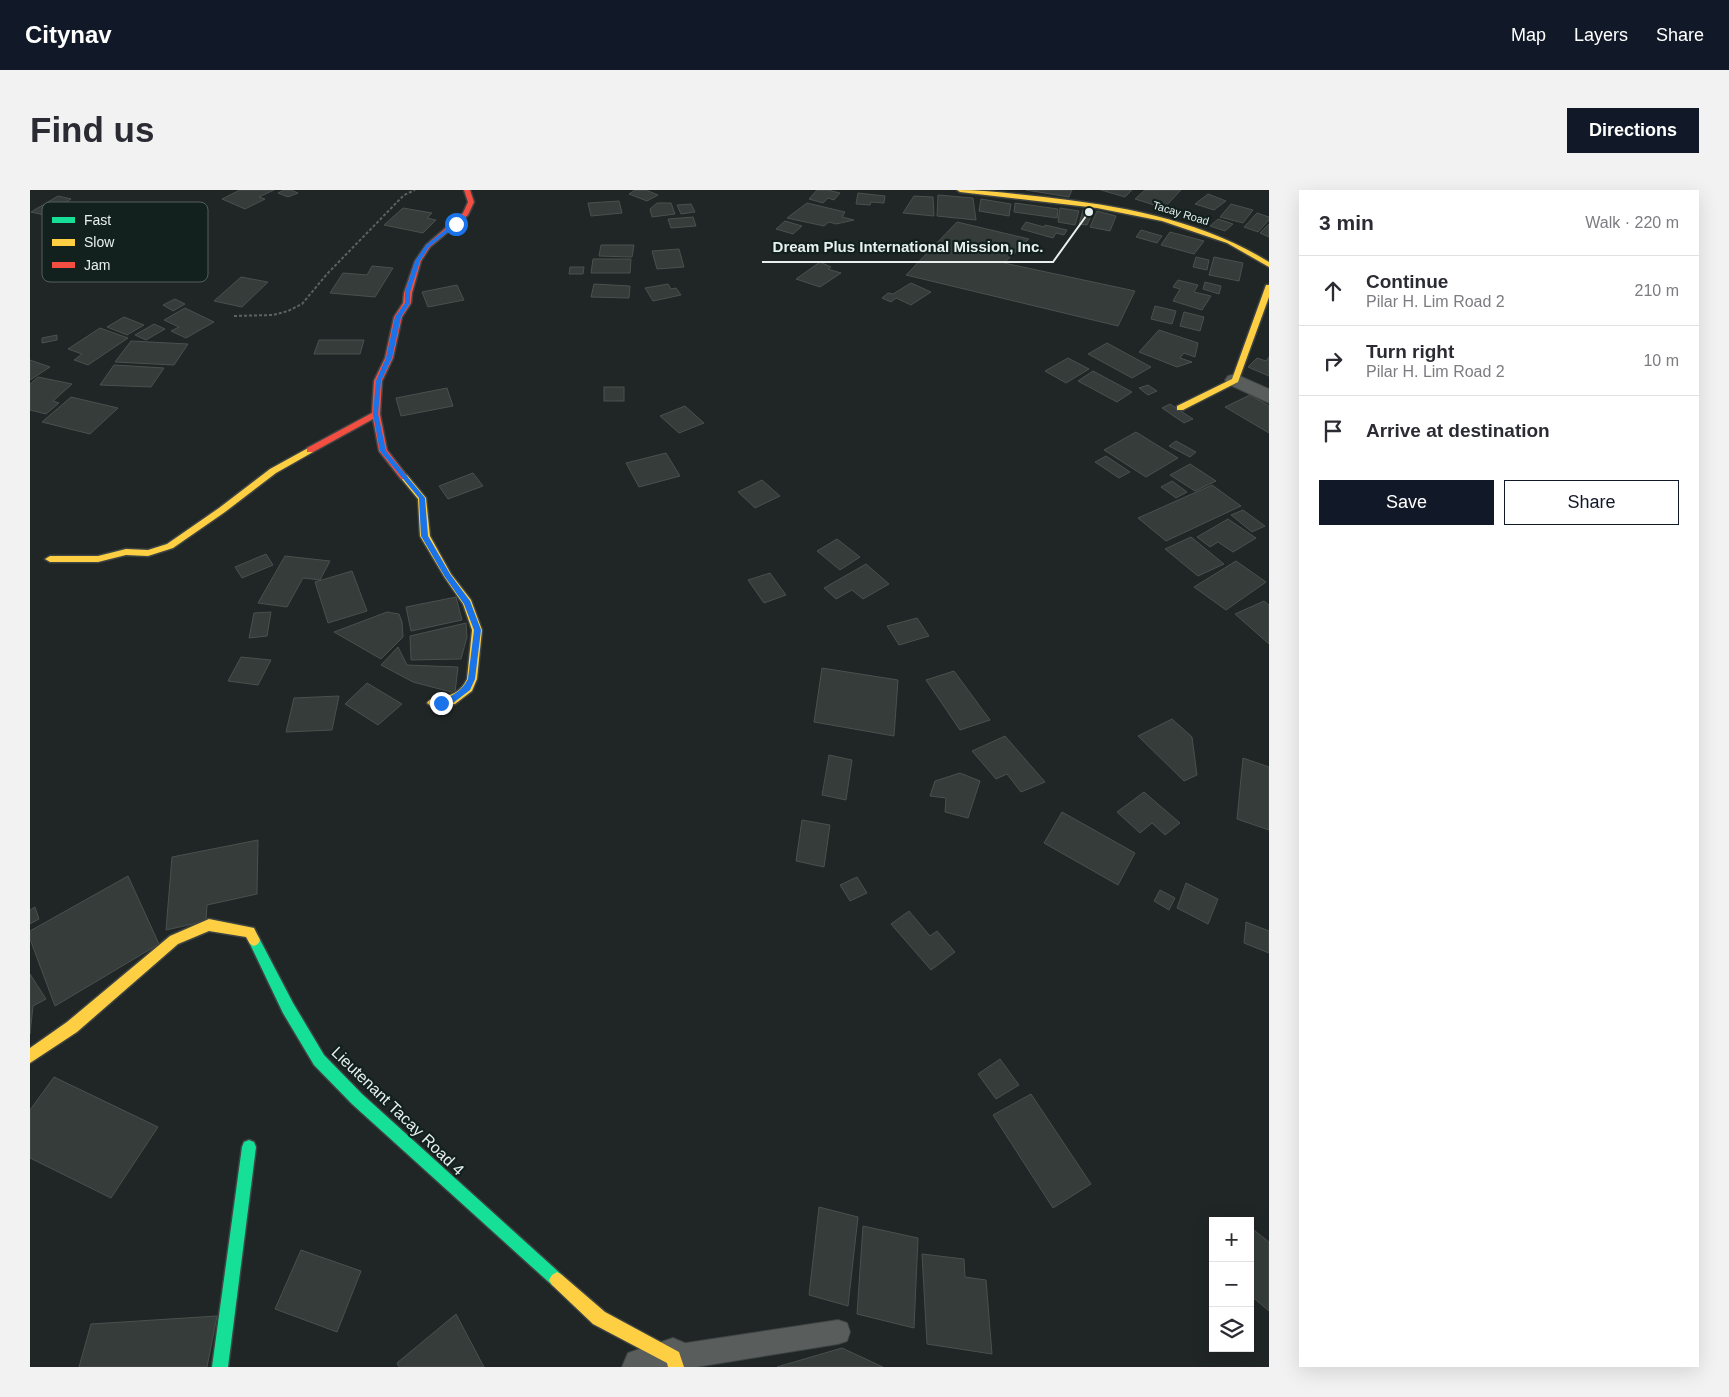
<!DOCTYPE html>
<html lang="en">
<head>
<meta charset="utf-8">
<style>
  :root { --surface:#fff; --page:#f2f2f3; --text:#2b2b33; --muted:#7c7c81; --line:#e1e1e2; --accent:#111827 }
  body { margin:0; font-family:Arial,sans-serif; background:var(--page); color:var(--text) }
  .controls { position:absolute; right:15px; bottom:15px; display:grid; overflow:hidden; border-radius:0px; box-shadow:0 5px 20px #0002 }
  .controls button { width:45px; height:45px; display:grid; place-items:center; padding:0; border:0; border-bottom:1px solid var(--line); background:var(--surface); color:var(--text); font:25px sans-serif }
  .stop { position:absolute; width:15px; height:15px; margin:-11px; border:4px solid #1a73e8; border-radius:50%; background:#fff }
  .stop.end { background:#1a73e8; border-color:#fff; box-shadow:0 1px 5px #0008 }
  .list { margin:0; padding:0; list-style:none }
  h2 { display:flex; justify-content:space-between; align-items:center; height:65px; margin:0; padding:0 20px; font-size:21px }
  h2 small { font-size:16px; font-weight:400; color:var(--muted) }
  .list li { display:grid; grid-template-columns:32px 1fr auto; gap:15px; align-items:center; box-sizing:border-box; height:70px; padding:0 20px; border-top:1px solid var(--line) }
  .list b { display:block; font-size:19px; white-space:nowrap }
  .list p { margin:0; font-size:16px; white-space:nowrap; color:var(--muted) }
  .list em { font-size:16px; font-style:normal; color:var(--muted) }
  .actions { display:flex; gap:10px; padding:15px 20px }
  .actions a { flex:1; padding:11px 0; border:1px solid var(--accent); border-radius:0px; text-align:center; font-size:18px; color:var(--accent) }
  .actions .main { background:var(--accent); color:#fff }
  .icon { flex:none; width:28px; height:28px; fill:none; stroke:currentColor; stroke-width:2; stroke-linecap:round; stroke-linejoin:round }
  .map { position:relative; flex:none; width:1239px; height:1177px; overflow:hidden; border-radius:0px }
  header { display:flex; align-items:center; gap:30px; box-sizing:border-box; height:70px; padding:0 25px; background:var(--accent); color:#fff }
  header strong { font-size:24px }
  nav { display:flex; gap:28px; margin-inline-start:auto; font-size:18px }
  .intro { display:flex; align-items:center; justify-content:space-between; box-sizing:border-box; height:120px; padding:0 30px }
  h1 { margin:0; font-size:35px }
  .button { padding:12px 22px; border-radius:0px; background:var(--accent); color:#fff; font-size:18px; font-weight:700 }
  main { display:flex; gap:30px; padding:0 30px }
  aside { flex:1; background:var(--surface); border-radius:0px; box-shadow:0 5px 20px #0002 }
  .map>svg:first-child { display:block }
  .building { fill:#353c3a; stroke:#4a504e }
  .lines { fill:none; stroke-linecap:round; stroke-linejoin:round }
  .lane-casing { stroke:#3e4443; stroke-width:2 }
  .street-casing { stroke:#3e4443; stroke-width:2 }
  .fast-casing { stroke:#3e4443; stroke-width:3 }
  .slow-casing { stroke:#3e4443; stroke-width:3 }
  .jam-casing { stroke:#3e4443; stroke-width:3 }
  .path { stroke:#5c6261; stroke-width:2; stroke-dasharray:3 2; stroke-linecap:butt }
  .lane { fill:#595e5d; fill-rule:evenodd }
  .street { fill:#595e5d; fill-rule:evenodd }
  .fast { fill:#16e098; fill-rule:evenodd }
  .slow { fill:#ffcf43; fill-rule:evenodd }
  .jam { fill:#f24e42; fill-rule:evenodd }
  .route { fill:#1a73e8 }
  .labels { text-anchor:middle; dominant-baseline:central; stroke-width:4.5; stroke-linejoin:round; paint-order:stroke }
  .far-street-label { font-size:11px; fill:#e7f0ee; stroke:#12211e }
  .near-street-label { font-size:16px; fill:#e7f0ee; stroke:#12211e }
  .key { fill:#12211e; stroke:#525f5c; stroke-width:1 }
  .key-label { font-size:14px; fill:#e7f0ee }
  .leader { fill:none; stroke:#e7f0ee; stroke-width:2 }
  .callout-dot { fill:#e7f0ee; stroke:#12211e; stroke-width:2 }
  .callout-label { font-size:15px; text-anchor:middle; font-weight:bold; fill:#e7f0ee; stroke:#12211e; stroke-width:4.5; stroke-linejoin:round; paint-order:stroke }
</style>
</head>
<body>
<header>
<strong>Citynav</strong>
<nav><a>Map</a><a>Layers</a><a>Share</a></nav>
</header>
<div class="intro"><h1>Find us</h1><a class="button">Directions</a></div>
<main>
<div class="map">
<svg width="1239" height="1177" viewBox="0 0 1239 1177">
  <rect width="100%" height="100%" fill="#202625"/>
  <g class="building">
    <path d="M210,0H244L229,7L235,9L215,19L192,9Z"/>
    <path d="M254,0H261L268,3L258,7L248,3Z"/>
    <path d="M605,0H616L628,5L617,11L599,4Z"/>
    <path d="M787,0H798L810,3L804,10L798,8L793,13L779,9Z"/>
    <path d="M996,0H1042L1039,7Z"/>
    <path d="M1071,0H1102L1095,7Z"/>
    <path d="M1115,0H1151L1134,18L1105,9Z"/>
    <path d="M828,3L855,6L854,13L841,12L840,15L826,14Z"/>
    <path d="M1178,4L1196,11L1184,20L1165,14Z"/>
    <path d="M908,5L943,8L946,30L907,26Z"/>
    <path d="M28,6L41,9L14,25L1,22Z"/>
    <path d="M884,6L903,7L904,26L873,23Z"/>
    <path d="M951,9L981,14L979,26L949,21Z"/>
    <path d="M589,11L592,23L561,26L558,13Z"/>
    <path d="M627,13H641L645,24L622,27L620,19Z"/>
    <path d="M777,13L815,22L812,27L824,30L806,34L799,32L794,36L757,28Z"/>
    <path d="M985,13L1028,19L1027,28L984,22Z"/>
    <path d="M661,14L665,22L651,24L647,15Z"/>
    <path d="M1201,14L1223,20L1213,33L1190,27Z"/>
    <path d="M373,18L402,23L397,28L406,30L393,43L354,35Z"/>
    <path d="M1030,18L1049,21L1045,35L1028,32Z"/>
    <path d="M1053,20L1063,22L1057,35L1049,34Z"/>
    <path d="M1067,21L1086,26L1080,41L1060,37Z"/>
    <path d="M1227,23L1239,27V30L1228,42L1214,37Z"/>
    <path d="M663,27L666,36L641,38L638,29Z"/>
    <path d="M1188,29L1203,34L1195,41L1180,36Z"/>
    <path d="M755,31L772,36L763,44L746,39Z"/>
    <path d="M927,32L999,49L974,73L1105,101L1088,136L876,85Z"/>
    <path d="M996,32L1014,37L1015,35L1037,40L1034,45L1026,43L1023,48L991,39Z"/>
    <path d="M1239,34V47L1230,43Z"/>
    <path d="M1111,40L1132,46L1127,53L1106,47Z"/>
    <path d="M1140,42L1174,51L1164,64L1131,55Z"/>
    <path d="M571,55H604L602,67L569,66Z"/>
    <path d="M649,59L654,77L627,79L622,61Z"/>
    <path d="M1166,67L1179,70L1177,80L1163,77Z"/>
    <path d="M1184,67L1213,73L1209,91L1179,85Z"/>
    <path d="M563,69H601L600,83H561Z"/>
    <path d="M790,72L801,77L798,79L811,83L790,97L766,89Z"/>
    <path d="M342,76L363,78L345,107L300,103L313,83L337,85Z"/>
    <path d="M540,77H554L553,84H539Z"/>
    <path d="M211,87L238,92L212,117L184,111Z"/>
    <path d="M1148,90L1168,95L1164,102L1181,106L1172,120L1143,111L1150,99L1143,97Z"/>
    <path d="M1175,92L1191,96L1189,104L1173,99Z"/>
    <path d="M881,93L901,102L881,115L866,108L861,112L852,108L858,103L863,104Z"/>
    <path d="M564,94L600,96L599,108L561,107Z"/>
    <path d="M638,94L641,99L646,98L651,105L623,111L615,98Z"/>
    <path d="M427,95L434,110L398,117L392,102Z"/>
    <path d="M145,109L155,114L143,121L133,115Z"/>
    <path d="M1125,116L1146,121L1142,134L1121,129Z"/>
    <path d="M155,118L184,132L156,148L141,141L149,137L134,130Z"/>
    <path d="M1154,122L1174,127L1170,141L1150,136Z"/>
    <path d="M94,127L114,135L97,145L77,137Z"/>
    <path d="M124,134L135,139L116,150L105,145Z"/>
    <path d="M70,138L98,148L58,175L44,170L52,164L38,159Z"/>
    <path d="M1129,140L1168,153L1165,167L1154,163L1150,168L1162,172L1147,177L1109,162Z"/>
    <path d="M27,145V150L12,153V148Z"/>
    <path d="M289,150H334L330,164H284Z"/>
    <path d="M101,151L158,154L144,175L85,172Z"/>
    <path d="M1077,153L1121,177L1102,188L1058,164Z"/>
    <path d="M1239,167V186L1218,177L1227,168L1236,171Z"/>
    <path d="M1038,168L1059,179L1036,193L1015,181Z"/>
    <path d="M0,170L20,177L0,190Z"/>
    <path d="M84,175L134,178L121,197L70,195Z"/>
    <path d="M1063,181L1102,202L1087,212L1048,191Z"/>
    <path d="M8,187L42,194L23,211L29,213L16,224L0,220V194Z"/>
    <path d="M1118,195L1127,201L1118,205L1109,198Z"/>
    <rect x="574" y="197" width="20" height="14"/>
    <path d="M417,198L423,216L371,226L366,208Z"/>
    <path d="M1220,205L1239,216V243L1195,217Z"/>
    <path d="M41,207L88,218L60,244L12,232Z"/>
    <path d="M1140,214L1163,229L1154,233L1132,218Z"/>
    <path d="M655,216L674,233L649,243L630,226Z"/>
    <path d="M1106,242L1148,268L1116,287L1074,260Z"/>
    <path d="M1146,251L1166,262L1160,267L1139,256Z"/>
    <path d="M636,263L650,286L609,297L596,273Z"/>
    <path d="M1076,266L1100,282L1089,288L1065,272Z"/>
    <path d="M1160,274L1186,291L1165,301L1140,285Z"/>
    <path d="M443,283L453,296L418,309L409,296Z"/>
    <path d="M732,290L750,306L725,318L708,302Z"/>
    <path d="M1142,291L1157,302L1146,308L1131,297Z"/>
    <path d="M1182,295L1211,316L1136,351L1108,328Z"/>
    <path d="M1213,320L1235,336L1222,342L1201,325Z"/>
    <path d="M1198,329L1226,348L1203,362L1188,352L1180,357L1167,347Z"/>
    <path d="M1161,347L1194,374L1168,386L1135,359Z"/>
    <path d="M807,349L830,367L810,380L787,361Z"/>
    <path d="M236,364L243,375L212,388L205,377Z"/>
    <path d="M255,366L300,371L290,390L273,388L257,417L228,413Z"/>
    <path d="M1206,371L1236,392L1196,420L1164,397Z"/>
    <path d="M836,374L859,394L833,409L822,400L806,409L794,398Z"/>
    <path d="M322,381L337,421L298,433L285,392Z"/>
    <path d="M740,383L756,405L734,413L718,390Z"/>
    <path d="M426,407L432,430L381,441L376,417Z"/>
    <path d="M1234,411L1239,415V454L1205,424Z"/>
    <path d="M241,422L237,446L219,448L224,423Z"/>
    <path d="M357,422L369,424L372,432L373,447L351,469L304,442Z"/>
    <path d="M887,428L899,446L869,455L857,436Z"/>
    <path d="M436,433L437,447L431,469L381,470L380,446Z"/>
    <path d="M368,457L377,475L428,477L425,503L383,492L351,475Z"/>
    <path d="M211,467L241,470L228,495L198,491Z"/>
    <path d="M792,478L868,490L864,546L784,532Z"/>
    <path d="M924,481L960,530L930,540L896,490Z"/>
    <path d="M337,493L372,514L348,535L315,514Z"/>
    <path d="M309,506L302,540L256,542L264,508Z"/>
    <path d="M1142,529L1162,547L1167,585L1154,591L1108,546Z"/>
    <path d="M975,546L1015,592L991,602L977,584L966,589L942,561Z"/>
    <path d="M799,565L822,570L816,610L792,605Z"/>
    <path d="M1213,568L1239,577V640L1207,629Z"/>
    <path d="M930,583L950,591L938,628L915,622L916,608L900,606L905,591Z"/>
    <path d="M1114,602L1150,633L1135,645L1122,633L1110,643L1087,622Z"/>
    <path d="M1032,622L1105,663L1088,695L1014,653Z"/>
    <path d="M772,630L800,635L794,677L766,671Z"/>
    <path d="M228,650L227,704L177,715L176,731L136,740L142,667Z"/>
    <path d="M98,686L129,754L25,816L0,749V741Z"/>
    <path d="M827,687L837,703L820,711L810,695Z"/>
    <path d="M1156,693L1188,709L1178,734L1147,718Z"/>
    <path d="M1130,700L1145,708L1139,720L1124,711Z"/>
    <path d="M5,717L9,729L0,734V720Z"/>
    <path d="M879,721L900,746L907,741L925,762L901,780L861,734Z"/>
    <path d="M1216,732L1239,741V763L1214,753Z"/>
    <path d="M0,784L16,809L3,816L0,844Z"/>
    <path d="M970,869L989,895L966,909L948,884Z"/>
    <path d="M24,887L128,937L81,1008L0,968V920Z"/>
    <path d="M1001,904L1061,994L1023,1018L963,925Z"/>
    <path d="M789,1017L828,1027L818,1116L779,1105Z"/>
    <path d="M833,1036L888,1048L884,1138L827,1124Z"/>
    <path d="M1220,1037L1239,1052V1121L1220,1105Z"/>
    <path d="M271,1060L331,1081L307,1142L245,1119Z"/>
    <path d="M892,1064L934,1069L935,1087L956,1090L962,1164L897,1154Z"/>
    <path d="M426,1124L454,1177H369L367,1173Z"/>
    <path d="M187,1126L177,1177H49L61,1134Z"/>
    <path d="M812,1158L853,1177H747Z"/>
  </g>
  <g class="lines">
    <g class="lane-casing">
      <path id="lane" d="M808,1130L817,1133L820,1142L817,1151L808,1154L666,1177H634L630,1168L634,1159L643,1155Z"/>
    </g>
    <g class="street-casing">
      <g id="street">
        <path d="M1205,184L1239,199V213L1198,194L1195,190L1198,186Z"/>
        <path d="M643,1148L657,1154L663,1168L659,1177H592L598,1163Z"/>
      </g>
    </g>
    <g class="fast-casing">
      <g id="fast">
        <path d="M224,744L228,746L263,813L294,865L332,904L532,1085L535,1090L532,1095L527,1098L522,1095L322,914L284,875L253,823L220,754L218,750L220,746Z"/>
        <path d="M219,950L224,952L226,957L198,1177H182L212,957L214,952Z"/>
      </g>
    </g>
    <g class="slow-casing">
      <g id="slow">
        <path d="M927,0C956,0 985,4 1014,7C1093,16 1171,30 1239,72V77L1197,53L1132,31L1067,18L930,2Z"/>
        <path d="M1236,95H1239V107L1208,192L1153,220H1147V216L1202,189Z"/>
        <path d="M280,257L284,260L283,262L246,283L195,322L143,358L118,366L96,365L68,372H20L15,369L20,366H68L96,359L118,360L137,354L189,318L240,279Z"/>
        <path d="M374,284L377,285L396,308L400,346L421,384L441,410L452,440L447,489L442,501L425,514L402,517L397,513C403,503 426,513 437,489L442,440L433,414L415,388L390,346L388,309L370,287Z"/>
        <path d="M179,729L224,738L230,750L228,754L224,756L220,754L216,747L179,741L148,754L47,842L0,873V858L37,832L140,746Z"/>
        <path d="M527,1082L532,1085L575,1122L649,1162L654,1177H638L637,1173L563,1134L522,1095L519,1090L522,1085Z"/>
      </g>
    </g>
    <g class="jam-casing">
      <path id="jam" d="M434,0H440L444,12L438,25L400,57L391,71L382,103L381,113L372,127L363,168L352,191L350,224L357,260L378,287L377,289H371L349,261L343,229L283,262H277V258L342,223L344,191L355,168L364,127L373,113L374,103L385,71L396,55L433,23L438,12Z"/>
    </g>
    <path class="path" d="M204,126L243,125L258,121L272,114L297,84L374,5L385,0"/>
    <use href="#lane" class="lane"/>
    <use href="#street" class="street"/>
    <use href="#fast" class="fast"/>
    <use href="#slow" class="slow"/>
    <use href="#jam" class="jam"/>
  </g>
  <path class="route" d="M424,33L428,34L399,57L390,71L380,102V113L371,127L362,168L351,191L348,224L356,261L395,308L398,346L420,384L440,411L451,440L445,489L440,500L423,513L409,515V511C421,507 432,501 438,489L444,440L434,414L415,387L391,346L389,308L350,261L343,224L346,191L356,168L365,127L375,113V102L385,71L396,55Z"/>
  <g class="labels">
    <g class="far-street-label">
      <text transform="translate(1151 23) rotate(17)">Tacay Road</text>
    </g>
    <g class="near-street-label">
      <text transform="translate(368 921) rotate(44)">Lieutenant Tacay Road 4</text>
    </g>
  </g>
  <rect x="12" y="12" width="166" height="80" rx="8" class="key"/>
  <rect x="22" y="27" width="23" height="6" fill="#16e098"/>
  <rect x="22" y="49" width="23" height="7" fill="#ffcf43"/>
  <rect x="22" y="72" width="23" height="6" fill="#f24e42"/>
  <g class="key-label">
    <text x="54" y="35">Fast</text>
    <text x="54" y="57">Slow</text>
    <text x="54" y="80">Jam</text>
  </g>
  <path class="leader" d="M1059 22L1023 72H732"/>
  <circle class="callout-dot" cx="1059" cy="22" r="5"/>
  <g class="callout-label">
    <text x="878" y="62">Dream Plus International Mission, Inc.</text>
  </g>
</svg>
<div class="controls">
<button>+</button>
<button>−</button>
<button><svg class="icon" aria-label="layers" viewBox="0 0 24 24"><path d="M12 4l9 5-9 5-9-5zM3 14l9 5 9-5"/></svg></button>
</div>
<div class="stop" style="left:426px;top:34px"></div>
<div class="stop end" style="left:411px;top:513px"></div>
</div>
<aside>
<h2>3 min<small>Walk · 220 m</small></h2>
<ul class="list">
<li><svg class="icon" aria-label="ahead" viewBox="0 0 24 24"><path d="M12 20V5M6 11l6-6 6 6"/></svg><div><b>Continue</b><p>Pilar H. Lim Road 2</p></div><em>210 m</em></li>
<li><svg class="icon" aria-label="right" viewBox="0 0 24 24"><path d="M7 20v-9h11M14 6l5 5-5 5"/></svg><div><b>Turn right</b><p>Pilar H. Lim Road 2</p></div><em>10 m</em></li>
<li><svg class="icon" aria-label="arrive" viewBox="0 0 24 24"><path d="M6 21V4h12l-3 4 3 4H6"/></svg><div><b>Arrive at destination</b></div></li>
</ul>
<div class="actions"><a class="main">Save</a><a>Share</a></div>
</aside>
</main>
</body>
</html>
